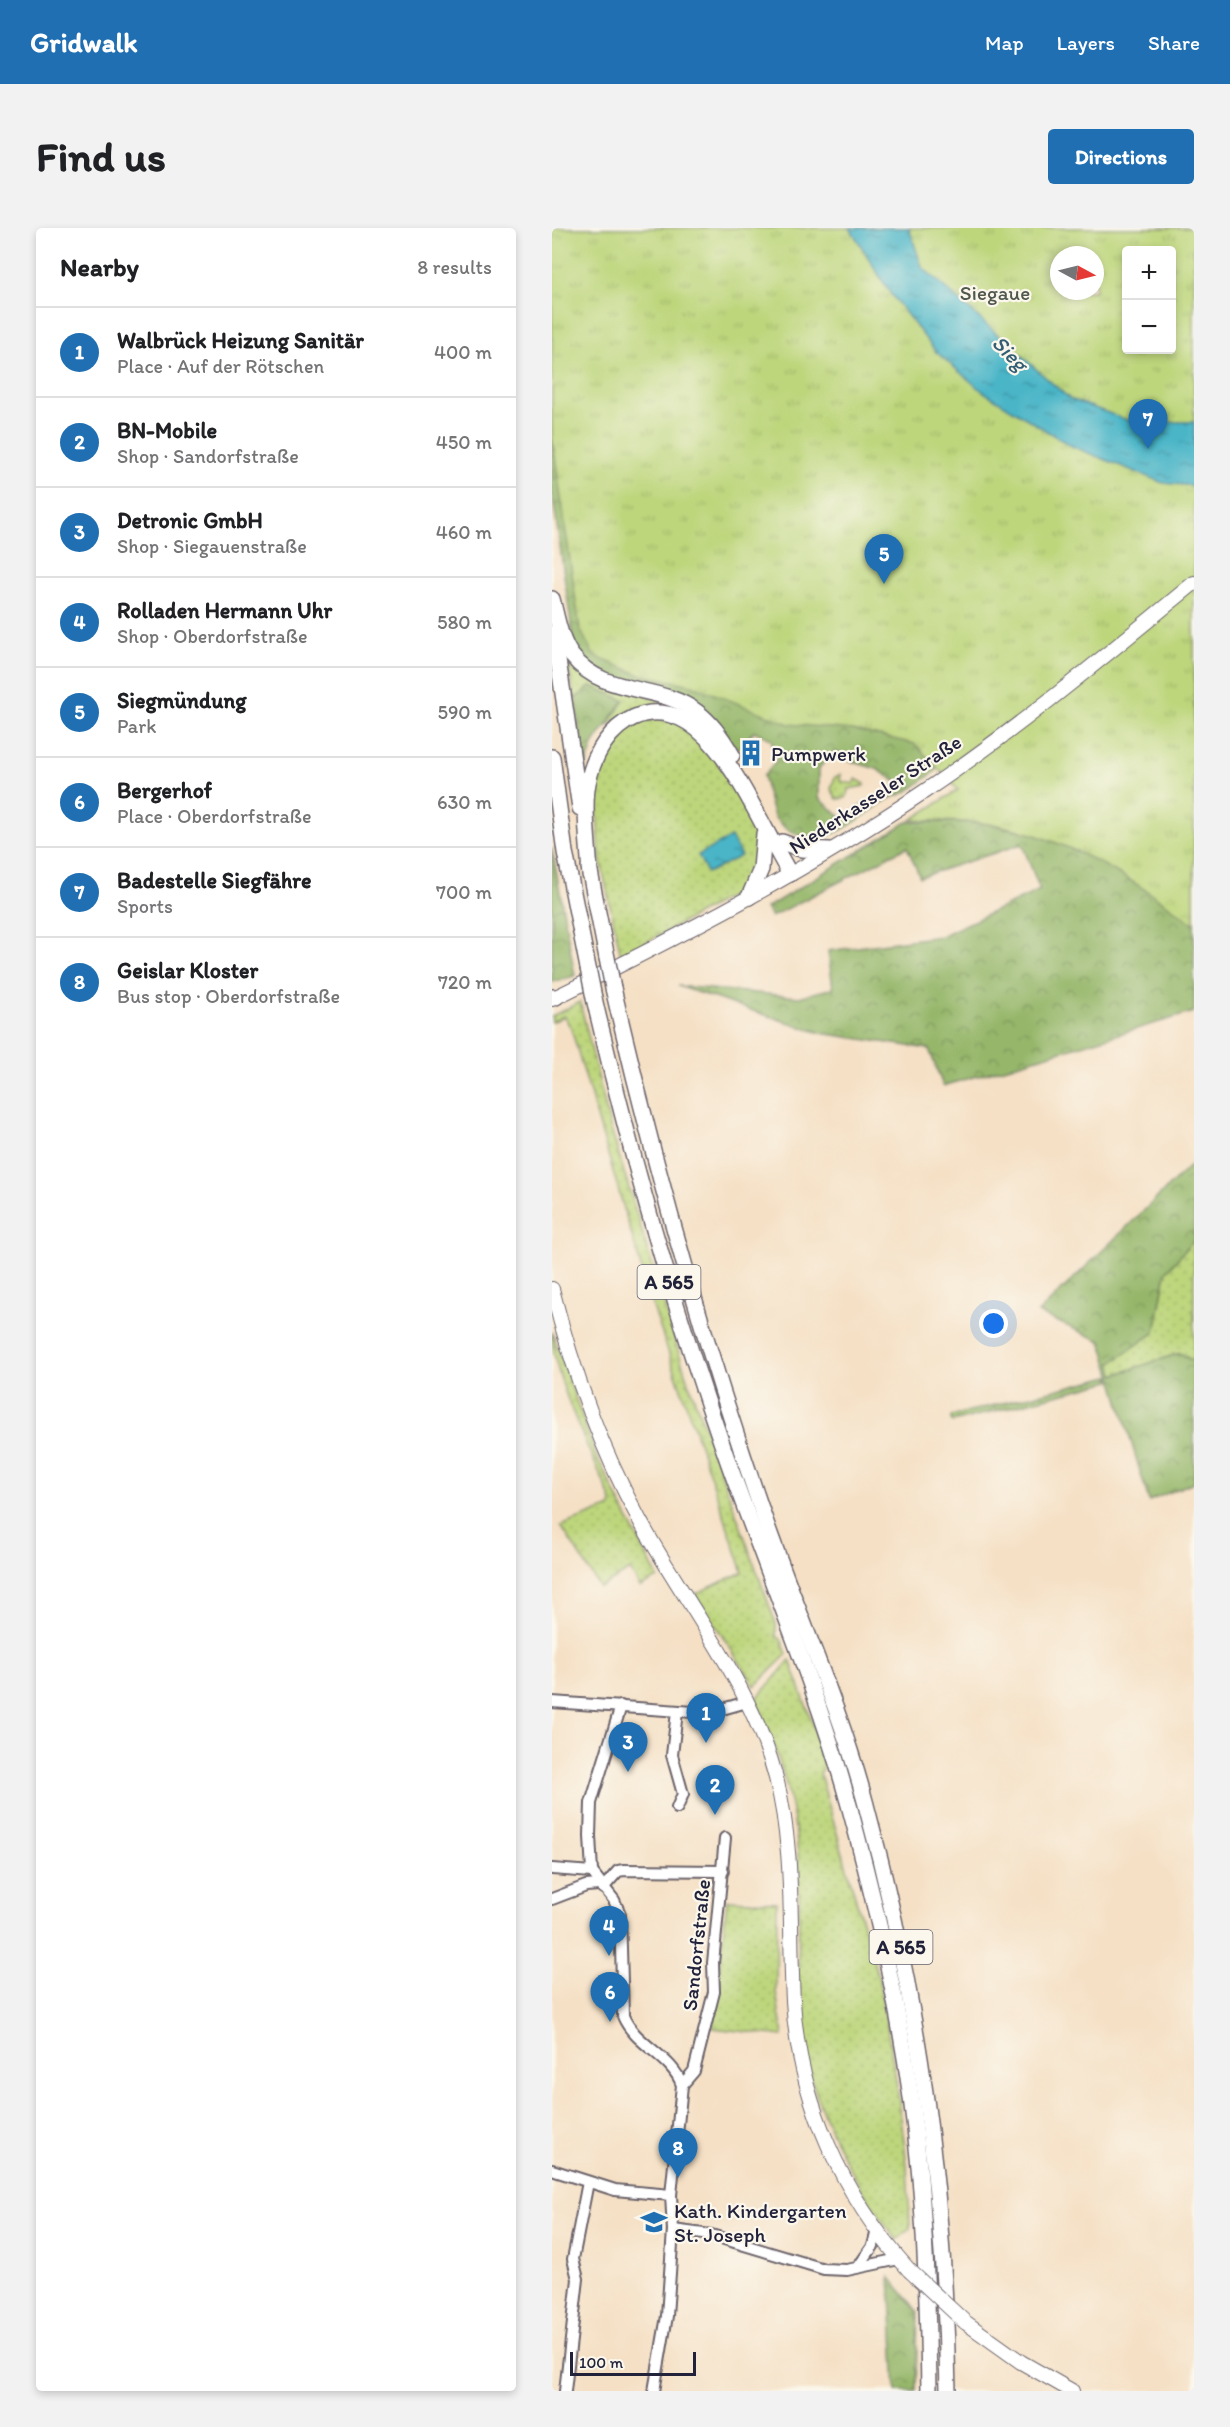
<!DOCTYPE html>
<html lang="en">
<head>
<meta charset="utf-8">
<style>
  :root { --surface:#fff; --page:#f2f2f2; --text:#202124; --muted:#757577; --line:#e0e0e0; --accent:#1f6fb2 }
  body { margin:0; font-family:Itim,sans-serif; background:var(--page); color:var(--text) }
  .controls { position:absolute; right:18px; top:18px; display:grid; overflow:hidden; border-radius:6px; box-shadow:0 3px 9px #0003 }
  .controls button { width:54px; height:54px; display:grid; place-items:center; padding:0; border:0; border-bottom:2px solid var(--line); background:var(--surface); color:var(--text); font:30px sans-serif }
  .compass { position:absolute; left:498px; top:18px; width:54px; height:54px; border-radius:50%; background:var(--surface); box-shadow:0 3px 9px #0003; rotate:97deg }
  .scale { position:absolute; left:18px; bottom:15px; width:126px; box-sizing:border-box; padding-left:6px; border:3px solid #22223b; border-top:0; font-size:16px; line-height:21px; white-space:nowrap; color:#22223b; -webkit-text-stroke:4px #fbf7ec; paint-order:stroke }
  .you { position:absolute; left:442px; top:1096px; width:21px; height:21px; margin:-15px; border:4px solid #fff; border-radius:50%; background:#1a73e8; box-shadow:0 0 0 9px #1a73e833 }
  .badge { display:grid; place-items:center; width:39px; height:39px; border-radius:50%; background:var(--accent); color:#fff; font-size:20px; font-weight:700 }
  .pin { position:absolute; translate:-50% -50px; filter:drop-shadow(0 2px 3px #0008) }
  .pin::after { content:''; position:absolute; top:32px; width:21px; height:18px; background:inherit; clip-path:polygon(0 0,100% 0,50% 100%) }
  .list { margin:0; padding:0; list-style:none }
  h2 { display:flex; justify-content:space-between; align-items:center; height:78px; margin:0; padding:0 24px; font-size:26px }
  h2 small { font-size:20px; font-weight:400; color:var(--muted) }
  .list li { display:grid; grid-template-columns:39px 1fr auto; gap:18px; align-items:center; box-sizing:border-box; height:90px; padding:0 24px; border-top:2px solid var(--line) }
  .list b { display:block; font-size:22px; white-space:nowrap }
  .list p { margin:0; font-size:20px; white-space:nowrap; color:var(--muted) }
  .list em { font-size:20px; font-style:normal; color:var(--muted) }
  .map { position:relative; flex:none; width:642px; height:2163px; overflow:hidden; border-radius:6px }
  header { display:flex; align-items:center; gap:36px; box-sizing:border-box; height:84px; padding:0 30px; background:var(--accent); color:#fff }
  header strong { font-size:28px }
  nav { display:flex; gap:33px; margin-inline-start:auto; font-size:21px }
  .intro { display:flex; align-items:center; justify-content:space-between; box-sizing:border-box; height:144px; padding:0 36px }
  h1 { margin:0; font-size:42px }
  .button { padding:15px 27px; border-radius:6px; background:var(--accent); color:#fff; font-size:21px; font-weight:700 }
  main { display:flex; gap:36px; padding:0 36px }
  aside { flex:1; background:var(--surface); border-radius:6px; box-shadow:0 3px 9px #0003 }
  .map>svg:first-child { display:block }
  .grass { fill:url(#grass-dots); stroke:#707c5b; stroke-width:1.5 }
  .forest { fill:url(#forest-crowns); stroke:#5c6c53; stroke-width:1.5; fill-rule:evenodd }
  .park { fill:url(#park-tufts); stroke:#707c5b; stroke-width:1.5; fill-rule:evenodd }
  .water { fill:url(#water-ripples); stroke:#366c81; stroke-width:1.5 }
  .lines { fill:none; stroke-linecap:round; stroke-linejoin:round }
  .minor-casing { stroke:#6c646b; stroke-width:14 }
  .major-casing { stroke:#6c646b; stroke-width:16 }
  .highway-casing { stroke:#6c646b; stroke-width:18 }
  .minor { stroke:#fff; stroke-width:10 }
  .major { stroke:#fff; stroke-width:14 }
  .highway { stroke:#fff; stroke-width:15 }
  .major-bridge-casing { stroke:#6c646b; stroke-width:16; stroke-linecap:butt }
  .highway-bridge-casing { stroke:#6c646b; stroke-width:18; stroke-linecap:butt }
  .major-bridge { stroke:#fff; stroke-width:14 }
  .highway-bridge { stroke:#fff; stroke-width:15 }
  .labels { text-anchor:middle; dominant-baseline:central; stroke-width:4.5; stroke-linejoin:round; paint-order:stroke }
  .shield { fill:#fbf7ec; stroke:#636270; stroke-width:1.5 }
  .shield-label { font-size:20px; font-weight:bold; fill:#22223b }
  .park-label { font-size:21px; fill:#50584e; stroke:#fbf7ec }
  .poi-label { font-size:21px; fill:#22223b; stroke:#fbf7ec; text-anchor:start }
  .street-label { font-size:21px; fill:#22223b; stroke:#fbf7ec }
  .water-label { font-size:22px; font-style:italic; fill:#325d73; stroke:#fbf7ec }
</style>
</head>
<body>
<header>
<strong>Gridwalk</strong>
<nav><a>Map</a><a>Layers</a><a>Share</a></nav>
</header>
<div class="intro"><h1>Find us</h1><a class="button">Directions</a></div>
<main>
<aside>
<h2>Nearby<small>8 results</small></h2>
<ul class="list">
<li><span class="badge">1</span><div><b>Walbrück Heizung Sanitär</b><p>Place · Auf der Rötschen</p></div><em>400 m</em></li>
<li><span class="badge">2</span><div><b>BN-Mobile</b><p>Shop · Sandorfstraße</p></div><em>450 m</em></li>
<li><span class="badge">3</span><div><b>Detronic GmbH</b><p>Shop · Siegauenstraße</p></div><em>460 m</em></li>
<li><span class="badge">4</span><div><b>Rolladen Hermann Uhr</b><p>Shop · Oberdorfstraße</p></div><em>580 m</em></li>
<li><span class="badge">5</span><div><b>Siegmündung</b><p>Park</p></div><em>590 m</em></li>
<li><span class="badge">6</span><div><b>Bergerhof</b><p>Place · Oberdorfstraße</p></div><em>630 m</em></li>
<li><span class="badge">7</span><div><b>Badestelle Siegfähre</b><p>Sports</p></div><em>700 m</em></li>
<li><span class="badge">8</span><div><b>Geislar Kloster</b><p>Bus stop · Oberdorfstraße</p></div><em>720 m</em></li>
</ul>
</aside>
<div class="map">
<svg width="642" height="2163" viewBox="0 0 642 2163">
  <defs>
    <pattern id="grass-dots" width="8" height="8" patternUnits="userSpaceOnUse" patternTransform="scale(1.5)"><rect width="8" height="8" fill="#bdd67b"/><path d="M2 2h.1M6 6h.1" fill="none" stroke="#a2b76b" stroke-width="1.8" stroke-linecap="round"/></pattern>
    <pattern id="forest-crowns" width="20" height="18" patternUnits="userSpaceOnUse" patternTransform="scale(1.5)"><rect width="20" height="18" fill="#96b76b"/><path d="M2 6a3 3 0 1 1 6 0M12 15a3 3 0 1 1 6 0" fill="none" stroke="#7a9459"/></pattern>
    <pattern id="park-tufts" width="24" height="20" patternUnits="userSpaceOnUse" patternTransform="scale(1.5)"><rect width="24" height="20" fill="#bdd67b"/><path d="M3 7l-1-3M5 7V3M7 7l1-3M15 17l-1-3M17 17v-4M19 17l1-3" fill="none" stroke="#a2b76b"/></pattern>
    <pattern id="water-ripples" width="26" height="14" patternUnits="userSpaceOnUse" patternTransform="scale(1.5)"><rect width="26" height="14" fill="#4ab5c7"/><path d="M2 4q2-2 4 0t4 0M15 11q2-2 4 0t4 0" fill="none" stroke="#3d93a3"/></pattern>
  </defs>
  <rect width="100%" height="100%" fill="#fbf7ec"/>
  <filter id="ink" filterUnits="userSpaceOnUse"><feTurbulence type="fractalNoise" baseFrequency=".0167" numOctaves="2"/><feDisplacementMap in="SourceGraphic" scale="12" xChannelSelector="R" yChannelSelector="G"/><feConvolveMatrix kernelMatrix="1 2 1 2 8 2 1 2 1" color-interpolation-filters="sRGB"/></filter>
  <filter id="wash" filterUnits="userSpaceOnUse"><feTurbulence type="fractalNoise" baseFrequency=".008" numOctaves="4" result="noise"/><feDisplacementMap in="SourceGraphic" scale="24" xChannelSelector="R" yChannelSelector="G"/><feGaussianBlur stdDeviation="1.35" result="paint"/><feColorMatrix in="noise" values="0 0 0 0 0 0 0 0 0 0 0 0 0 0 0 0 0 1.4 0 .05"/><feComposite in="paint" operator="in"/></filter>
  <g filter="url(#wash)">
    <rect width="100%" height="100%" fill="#f5e0c5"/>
    <g class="grass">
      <path d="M14,427L125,482C97,476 77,481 55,499L72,472L39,458L23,471Z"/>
      <path d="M103,491L127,494L160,524L198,589L208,613V626L194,660L69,728L48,630L44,568L47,539L55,520L79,496Z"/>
      <path d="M289,546L288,553L301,556L304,551L313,556L312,558L297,561L294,570L285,571L279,561L283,549Z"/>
      <path d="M28,774L58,898L133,1145L224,1396V1408L229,1411L235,1426L203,1458L143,1366L191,1344L99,1073L19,800L12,788L0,794V788Z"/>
      <path d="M642,1012V1134L628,1125L562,1147L559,1135L603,1104L614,1044Z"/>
      <path d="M0,1104L43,1225L106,1350L88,1359L78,1342L48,1360L9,1298L59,1279L60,1273C41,1228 0,1151 0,1104Z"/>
      <path d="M238,1432L265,1508L272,1540L268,1546L327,1752L345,1858L355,1937L358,2000L344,2012C303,1954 268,1896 253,1826C239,1760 251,1692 246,1626C242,1572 226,1523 205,1474V1470Z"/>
      <path d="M175,1672L225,1674L224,1764L231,1808L161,1800Z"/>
    </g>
    <g class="forest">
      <path d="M0,160L418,517C397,532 377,549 356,563C349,567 341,568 335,572C299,595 263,633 224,591C219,586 214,557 211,548L225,532L219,511L202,503L183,525L156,488L53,446L34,434L22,417L0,263ZM283,523L298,533L325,541L347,555L290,590L267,570V540Z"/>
      <path d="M39,458L72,472L42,515L33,540L23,471Z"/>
      <path d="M355,594C384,595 418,592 447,598C520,612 583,652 642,696V784L391,858L377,821L268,805L126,758L247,769L281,760L276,723L389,708L488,662L470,616L368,649L355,619L219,689L214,680Z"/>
      <path d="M0,620L23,748L0,754Z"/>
      <path d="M642,934V1012L614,1044L603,1104L559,1135L562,1147L628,1125L642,1134V1254L597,1273L549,1113L486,1085Z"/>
      <path d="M558,1148L559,1153L401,1194L399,1192V1188Z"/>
      <path d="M338,2049L366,2084L364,2163H344Z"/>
    </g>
    <path class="park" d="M0,0H642V696C583,652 519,612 446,597C418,592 387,594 359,592L406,562L363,516L301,502L237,496L140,457L86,446L42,428L28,401L0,207ZM574,22H620V122H574ZM507,27H543V63H507Z"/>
    <g class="water">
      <path d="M298,0H357L370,39L518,171L581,194H642V258L611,255L519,218L430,163L384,124L338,65Z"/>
      <path d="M179,609L189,628L155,645L146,627Z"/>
    </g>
  </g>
  <g filter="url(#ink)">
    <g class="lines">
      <g class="minor-casing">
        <g id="minor">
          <path d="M0,1474L156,1485L195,1474"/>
          <path d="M69,1478L39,1575L38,1608L40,1644L62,1672L68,1686L71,1788C83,1817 120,1828 130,1857L119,1967L121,2002L115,2088L102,2163"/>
          <path d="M125,1484L120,1527L131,1566L125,1580"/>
          <path d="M0,1641L40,1644"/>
          <path d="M51,1660L66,1643L72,1642L171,1643"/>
          <path d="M0,1671L34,1658L47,1657"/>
          <path d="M130,1857L142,1843L162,1764L161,1735L173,1610"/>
          <path d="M0,1942L63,1962L119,1967"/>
          <path d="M121,2002L159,2007L272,2041L295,2042L347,2031"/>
          <path d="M307,2038L321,2018L325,2002"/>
          <path d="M13,2163L26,2051L21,2031L36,1954"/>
        </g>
      </g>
      <g class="major-casing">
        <g id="major">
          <path d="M0,771C128,708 254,643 373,563C467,500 554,427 642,355"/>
          <path d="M0,1061C20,1140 48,1219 87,1291C133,1376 199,1454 224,1550C243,1623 237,1697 241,1773C247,1873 290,1967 357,2042"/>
          <path d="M413,2094L469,2134L520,2163"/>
        </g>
      </g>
      <g class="highway-casing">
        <g id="highway">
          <path d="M0,371C5,390 8,412 20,428C52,469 107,455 145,484C160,495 171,511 180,527"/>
          <path d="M2,405L28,580"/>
          <path d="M0,529L13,624L36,740"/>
          <path d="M230,614L249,621L277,622"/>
          <path d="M37,639L55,730"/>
          <path d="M38,647C37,621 31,579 36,555C48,493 105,458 155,510C188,544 213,604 238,646"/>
          <path d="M197,669L209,641L212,606"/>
          <path d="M61,760C103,942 152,1116 213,1292C246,1386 287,1477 313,1573C366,1767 393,1963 396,2163"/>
          <path d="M0,769H4"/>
          <path d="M42,770C77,923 120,1073 172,1222C213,1340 264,1456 297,1577C329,1695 356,1817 367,1939C374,2013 376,2088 377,2163"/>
        </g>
      </g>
      <use href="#minor" class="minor"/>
      <use href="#major" class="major"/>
      <use href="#highway" class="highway"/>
      <g class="major-bridge-casing">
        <path id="major-bridge" d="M357,2042L413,2094"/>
      </g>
      <g class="highway-bridge-casing">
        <g id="highway-bridge">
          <path d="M55,730L61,760"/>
          <path d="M36,740L42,770"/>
        </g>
      </g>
      <use href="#major-bridge" class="major-bridge"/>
      <use href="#highway-bridge" class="highway-bridge"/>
    </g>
  </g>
  <defs>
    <g id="building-bare" transform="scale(2.07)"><path d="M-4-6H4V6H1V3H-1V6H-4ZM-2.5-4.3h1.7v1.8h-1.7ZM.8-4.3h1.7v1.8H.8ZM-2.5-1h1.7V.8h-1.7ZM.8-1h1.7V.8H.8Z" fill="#1f6fb2" stroke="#fbf7ec" stroke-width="2.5" paint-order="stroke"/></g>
    <g id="school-bare" transform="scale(2.07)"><path d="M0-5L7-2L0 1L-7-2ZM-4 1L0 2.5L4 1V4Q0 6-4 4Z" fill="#1f6fb2" stroke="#fbf7ec" stroke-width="2.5" paint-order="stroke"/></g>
  </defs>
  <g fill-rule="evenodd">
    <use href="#building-bare" x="199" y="525"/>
    <use href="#school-bare" x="102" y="1994"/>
  </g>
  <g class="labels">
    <g class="shield">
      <rect x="85.5" y="1037" width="63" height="34" rx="4.5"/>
      <rect x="317.5" y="1702" width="63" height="34" rx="4.5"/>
    </g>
    <g class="shield-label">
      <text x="117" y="1054">A 565</text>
      <text x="349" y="1719">A 565</text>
    </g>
    <g class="park-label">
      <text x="443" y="64">Siegaue</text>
    </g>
    <g class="poi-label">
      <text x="219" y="525">Pumpwerk</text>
      <text x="122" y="1982">Kath. Kindergarten<tspan x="122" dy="24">St. Joseph</tspan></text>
    </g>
    <g class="street-label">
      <text transform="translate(323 566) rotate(-33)">Niederkasseler Straße</text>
      <text transform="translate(144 1717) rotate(-84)">Sandorfstraße</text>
    </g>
    <g class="water-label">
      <text transform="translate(458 125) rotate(45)">Sieg</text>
    </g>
  </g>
</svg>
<div class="controls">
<button>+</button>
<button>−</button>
</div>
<svg class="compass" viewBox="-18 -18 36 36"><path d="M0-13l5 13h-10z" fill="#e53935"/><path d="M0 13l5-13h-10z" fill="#757577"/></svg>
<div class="scale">100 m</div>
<div class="you"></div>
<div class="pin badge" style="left:154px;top:1515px">1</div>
<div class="pin badge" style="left:163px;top:1587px">2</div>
<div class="pin badge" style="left:76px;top:1544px">3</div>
<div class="pin badge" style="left:57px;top:1728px">4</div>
<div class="pin badge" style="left:332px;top:356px">5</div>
<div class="pin badge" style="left:58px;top:1794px">6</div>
<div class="pin badge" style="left:596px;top:221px">7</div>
<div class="pin badge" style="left:126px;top:1950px">8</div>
</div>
</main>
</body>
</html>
